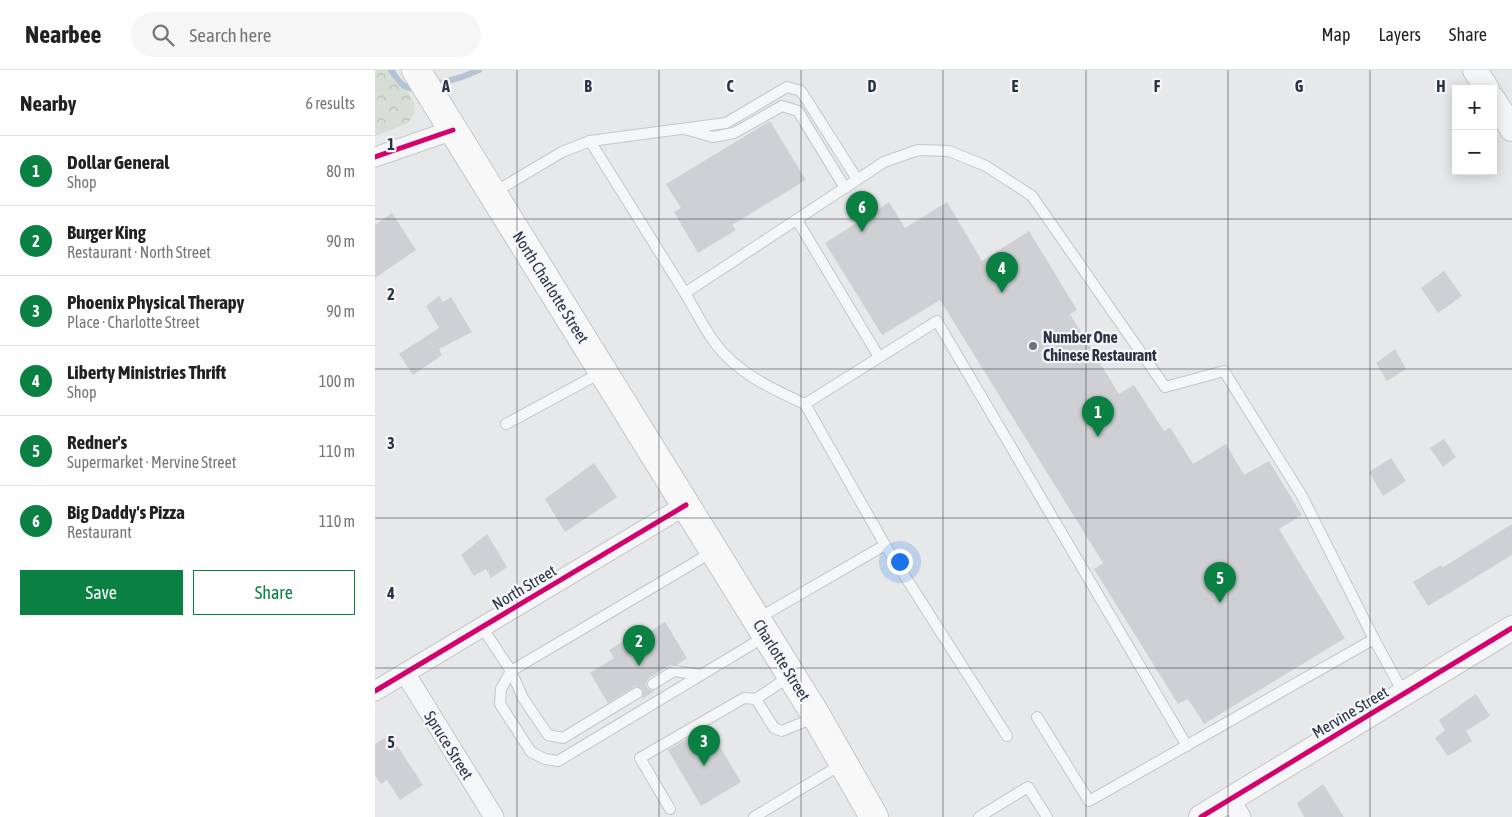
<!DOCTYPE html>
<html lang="en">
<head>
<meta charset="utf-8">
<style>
  :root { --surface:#fff; --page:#f6f6f6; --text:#222; --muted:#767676; --line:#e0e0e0; --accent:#0b8043 }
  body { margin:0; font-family:"Asap Condensed",sans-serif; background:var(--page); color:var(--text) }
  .controls { position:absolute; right:15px; top:15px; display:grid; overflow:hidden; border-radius:0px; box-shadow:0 2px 12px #0003 }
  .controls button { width:45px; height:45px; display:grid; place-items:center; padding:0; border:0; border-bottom:1px solid var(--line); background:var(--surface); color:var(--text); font:25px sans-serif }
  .you { position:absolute; left:524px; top:491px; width:18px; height:18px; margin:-12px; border:4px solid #fff; border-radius:50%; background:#1a73e8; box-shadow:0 0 0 8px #1a73e833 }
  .badge { display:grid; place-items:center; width:32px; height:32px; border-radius:50%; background:var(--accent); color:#fff; font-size:16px; font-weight:700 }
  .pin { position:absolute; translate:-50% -41px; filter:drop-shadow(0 1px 2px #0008) }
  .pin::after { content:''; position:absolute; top:26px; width:18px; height:15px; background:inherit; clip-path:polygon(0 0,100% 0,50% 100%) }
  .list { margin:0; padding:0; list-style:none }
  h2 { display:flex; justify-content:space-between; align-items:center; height:65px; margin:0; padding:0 20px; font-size:21px }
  h2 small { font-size:16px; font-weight:400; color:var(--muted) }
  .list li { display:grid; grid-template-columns:32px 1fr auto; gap:15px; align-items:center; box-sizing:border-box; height:70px; padding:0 20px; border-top:1px solid var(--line) }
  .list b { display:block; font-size:19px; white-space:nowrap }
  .list p { margin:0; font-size:16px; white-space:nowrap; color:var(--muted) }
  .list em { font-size:16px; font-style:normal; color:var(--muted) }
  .actions { display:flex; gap:10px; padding:15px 20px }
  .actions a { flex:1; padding:11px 0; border:1px solid var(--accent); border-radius:0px; text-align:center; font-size:18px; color:var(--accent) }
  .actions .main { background:var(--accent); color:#fff }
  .icon { flex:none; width:28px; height:28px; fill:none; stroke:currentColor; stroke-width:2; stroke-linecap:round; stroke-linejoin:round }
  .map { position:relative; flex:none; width:1137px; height:747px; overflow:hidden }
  header { display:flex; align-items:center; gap:30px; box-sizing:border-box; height:70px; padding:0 25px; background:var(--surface); border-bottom:1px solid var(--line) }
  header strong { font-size:24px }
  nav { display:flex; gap:28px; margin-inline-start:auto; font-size:18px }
  .search { width:350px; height:45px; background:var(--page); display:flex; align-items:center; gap:12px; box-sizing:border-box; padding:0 18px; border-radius:28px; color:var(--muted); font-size:19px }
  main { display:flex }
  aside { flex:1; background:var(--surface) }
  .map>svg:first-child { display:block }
  .park { fill:url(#park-crowns) }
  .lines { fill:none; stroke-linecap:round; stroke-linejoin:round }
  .stream { stroke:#b4c4d5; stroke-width:6 }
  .building { fill:#ced0d3 }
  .service-casing { stroke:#c4c6c8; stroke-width:12 }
  .minor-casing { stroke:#c4c6c8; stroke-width:21 }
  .tertiary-casing { stroke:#c4c6c8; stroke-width:26 }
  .secondary-casing { stroke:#c4c6c8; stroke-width:30 }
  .service { stroke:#f5f6f7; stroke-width:10 }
  .minor { stroke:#f5f6f7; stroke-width:19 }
  .tertiary { stroke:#f5f6f7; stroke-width:24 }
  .secondary { stroke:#f8f8f8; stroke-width:28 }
  .cycleway-casing { stroke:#f4f6f9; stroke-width:8 }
  .cycleway { stroke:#d6006c; stroke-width:5 }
  .grid { fill:none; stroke:#2b3445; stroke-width:1; stroke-opacity:0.55 }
  .poi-dot { fill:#6c737f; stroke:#f4f6f9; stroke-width:2 }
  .labels { text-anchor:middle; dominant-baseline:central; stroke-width:4.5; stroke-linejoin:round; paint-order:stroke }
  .street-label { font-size:16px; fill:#2b3445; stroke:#f4f6f9 }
  .poi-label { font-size:16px; font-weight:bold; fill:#2b3445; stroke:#f4f6f9; text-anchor:start }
  .grid-label { font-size:16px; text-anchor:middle; font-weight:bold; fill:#2b3445; stroke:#f4f6f9; stroke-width:4.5; stroke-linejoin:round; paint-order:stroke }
</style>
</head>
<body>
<header>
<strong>Nearbee</strong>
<div class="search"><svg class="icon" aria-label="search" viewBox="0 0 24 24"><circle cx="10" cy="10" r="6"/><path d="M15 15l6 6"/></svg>Search here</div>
<nav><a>Map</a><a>Layers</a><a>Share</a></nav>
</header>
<main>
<aside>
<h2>Nearby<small>6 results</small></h2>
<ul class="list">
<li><span class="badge">1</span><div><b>Dollar General</b><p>Shop</p></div><em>80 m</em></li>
<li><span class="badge">2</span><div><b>Burger King</b><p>Restaurant · North Street</p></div><em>90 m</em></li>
<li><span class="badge">3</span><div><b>Phoenix Physical Therapy</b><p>Place · Charlotte Street</p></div><em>90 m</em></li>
<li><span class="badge">4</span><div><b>Liberty Ministries Thrift</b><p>Shop</p></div><em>100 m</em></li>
<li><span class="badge">5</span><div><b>Redner's</b><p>Supermarket · Mervine Street</p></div><em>110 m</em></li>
<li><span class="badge">6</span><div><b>Big Daddy's Pizza</b><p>Restaurant</p></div><em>110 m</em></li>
</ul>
<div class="actions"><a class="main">Save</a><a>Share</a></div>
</aside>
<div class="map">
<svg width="1137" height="747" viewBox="0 0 1137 747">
  <defs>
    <pattern id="park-crowns" width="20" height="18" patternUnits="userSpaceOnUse" patternTransform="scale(1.25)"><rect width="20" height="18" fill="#d6ded6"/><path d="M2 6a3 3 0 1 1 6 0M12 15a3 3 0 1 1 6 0" fill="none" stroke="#b8bfb9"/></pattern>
  </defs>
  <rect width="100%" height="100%" fill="#e6e8ea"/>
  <path class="park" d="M0,0H20L40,34L39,44L33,53L0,66Z"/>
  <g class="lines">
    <g class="stream">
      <path d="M16,0C23,10 29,21 43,18"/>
      <path d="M58,15L87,7L104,0"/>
    </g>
  </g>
  <g class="building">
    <path d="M395,51L431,110L357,155L361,160L323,183L299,142L306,138L291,114Z"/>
    <path d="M514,132L530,158L572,132L607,191L654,161L702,240L695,244L744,324L759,315L789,361L795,357L818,394L851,374L869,405L894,391L927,445L904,459L970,568L829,654L813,629L803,634L719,499L728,493L565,230L507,265L450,173Z"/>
    <path d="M17,143L41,180L0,208V155Z"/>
    <path d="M1069,201L1087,226L1063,243L1046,218Z"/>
    <path d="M64,226L68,232L76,227L97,262L64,279L67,285L38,305L24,284L64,258L51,236Z"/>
    <path d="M1020,279L1031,299L1012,311L1001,293Z"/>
    <path d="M1069,369L1081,387L1068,397L1055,378Z"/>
    <path d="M1016,388L1031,411L1008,426L994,402Z"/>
    <path d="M219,393L242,427L190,462L170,429Z"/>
    <path d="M1137,454V485L1053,536L1038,512L1066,495L1067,498Z"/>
    <path d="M112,464L132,497L116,508L111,499L99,506L86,485Z"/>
    <path d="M290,552L312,588L302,595H295L274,608L271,614L272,618L278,621L281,620L266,630L268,626V620L261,616L233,633L215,603L239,588L234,580L260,564L263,569Z"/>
    <path d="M1101,624L1115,646L1091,661L1097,671L1073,686L1060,668L1070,660L1064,650Z"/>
    <path d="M333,657L366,712L326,736L293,680Z"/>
    <path d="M15,665L48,715L25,730L12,710L6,714L0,705V674Z"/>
    <path d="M948,714L969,747H929L922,733Z"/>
  </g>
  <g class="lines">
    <g class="service-casing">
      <g id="service">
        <path d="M313,60L338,67L359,63L407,36L423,41L470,118"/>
        <path d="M215,71L351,53L412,17L426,21L482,109"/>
        <path d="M118,123L187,82L215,71L310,223L509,92L543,80L574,81L611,96L657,126L790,317L849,301L927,426L999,569L1029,624"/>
        <path d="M422,150L504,287"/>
        <path d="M310,223C320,240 329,258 340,273C362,303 397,319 430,334"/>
        <path d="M131,354L227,302"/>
        <path d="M510,475L430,334L562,251L812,676"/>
        <path d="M382,549L510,475L632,666"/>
        <path d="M107,557L136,601L339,481"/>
        <path d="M136,601L126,619L125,634L156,682L170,689L183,691L391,566"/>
        <path d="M136,601L148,628L173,665L188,668L262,623"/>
        <path d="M415,606L381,629L399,658L407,661L441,647"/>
        <path d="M278,614L299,601L326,605"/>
        <path d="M662,647L714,731L999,569"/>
        <path d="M295,739L265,688L369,628L381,629"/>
        <path d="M379,747L467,694"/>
        <path d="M604,747L653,717L672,747"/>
      </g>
    </g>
    <g class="minor-casing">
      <g id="minor">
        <path d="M0,87L78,60"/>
        <path d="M30,603L119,747"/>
        <path d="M0,621L311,435"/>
        <path d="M855,729L866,747"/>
      </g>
    </g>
    <g class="tertiary-casing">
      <g id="tertiary">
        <path d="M1100,0L1112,19"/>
        <path d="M1118,29L1137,59"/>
        <path d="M826,747L1137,558"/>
      </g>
    </g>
    <g class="secondary-casing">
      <path id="secondary" d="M41,0L442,647L499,747"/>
    </g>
    <use href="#service" class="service"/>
    <use href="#minor" class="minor"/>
    <use href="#tertiary" class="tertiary"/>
    <use href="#secondary" class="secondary"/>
    <g class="cycleway-casing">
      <g id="cycleway">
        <path d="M0,87L78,60"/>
        <path d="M0,621L311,435"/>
        <path d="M826,747L1137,558"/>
      </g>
    </g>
    <use href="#cycleway" class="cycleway"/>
  </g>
  <path class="grid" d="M142,0V747M284,0V747M426,0V747M568,0V747M711,0V747M853,0V747M995,0V747M0,149H1137M0,299H1137M0,448H1137M0,598H1137"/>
  <circle class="poi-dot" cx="658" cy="276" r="5"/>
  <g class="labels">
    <g class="street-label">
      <text transform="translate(176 217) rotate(58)">North Charlotte Street</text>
      <text transform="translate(149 517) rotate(-31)">North Street</text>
      <text transform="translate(407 590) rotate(58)">Charlotte Street</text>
      <text transform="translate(975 642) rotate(-31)">Mervine Street</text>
      <text transform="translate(74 675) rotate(58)">Spruce Street</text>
    </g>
    <g class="poi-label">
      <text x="668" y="267">Number One<tspan x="668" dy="18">Chinese Restaurant</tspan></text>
    </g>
  </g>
  <g class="grid-label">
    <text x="71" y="22">A</text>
    <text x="213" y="22">B</text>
    <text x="355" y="22">C</text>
    <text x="497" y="22">D</text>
    <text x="640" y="22">E</text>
    <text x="782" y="22">F</text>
    <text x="924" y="22">G</text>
    <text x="1066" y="22">H</text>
    <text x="16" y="80">1</text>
    <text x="16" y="230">2</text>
    <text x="16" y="379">3</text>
    <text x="16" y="529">4</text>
    <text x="16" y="678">5</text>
  </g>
</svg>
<div class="controls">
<button>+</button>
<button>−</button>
</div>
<div class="you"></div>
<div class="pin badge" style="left:723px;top:367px">1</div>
<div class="pin badge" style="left:264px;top:596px">2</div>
<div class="pin badge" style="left:329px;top:696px">3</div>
<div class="pin badge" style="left:627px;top:223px">4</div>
<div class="pin badge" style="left:845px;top:533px">5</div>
<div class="pin badge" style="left:487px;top:162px">6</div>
</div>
</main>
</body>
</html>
